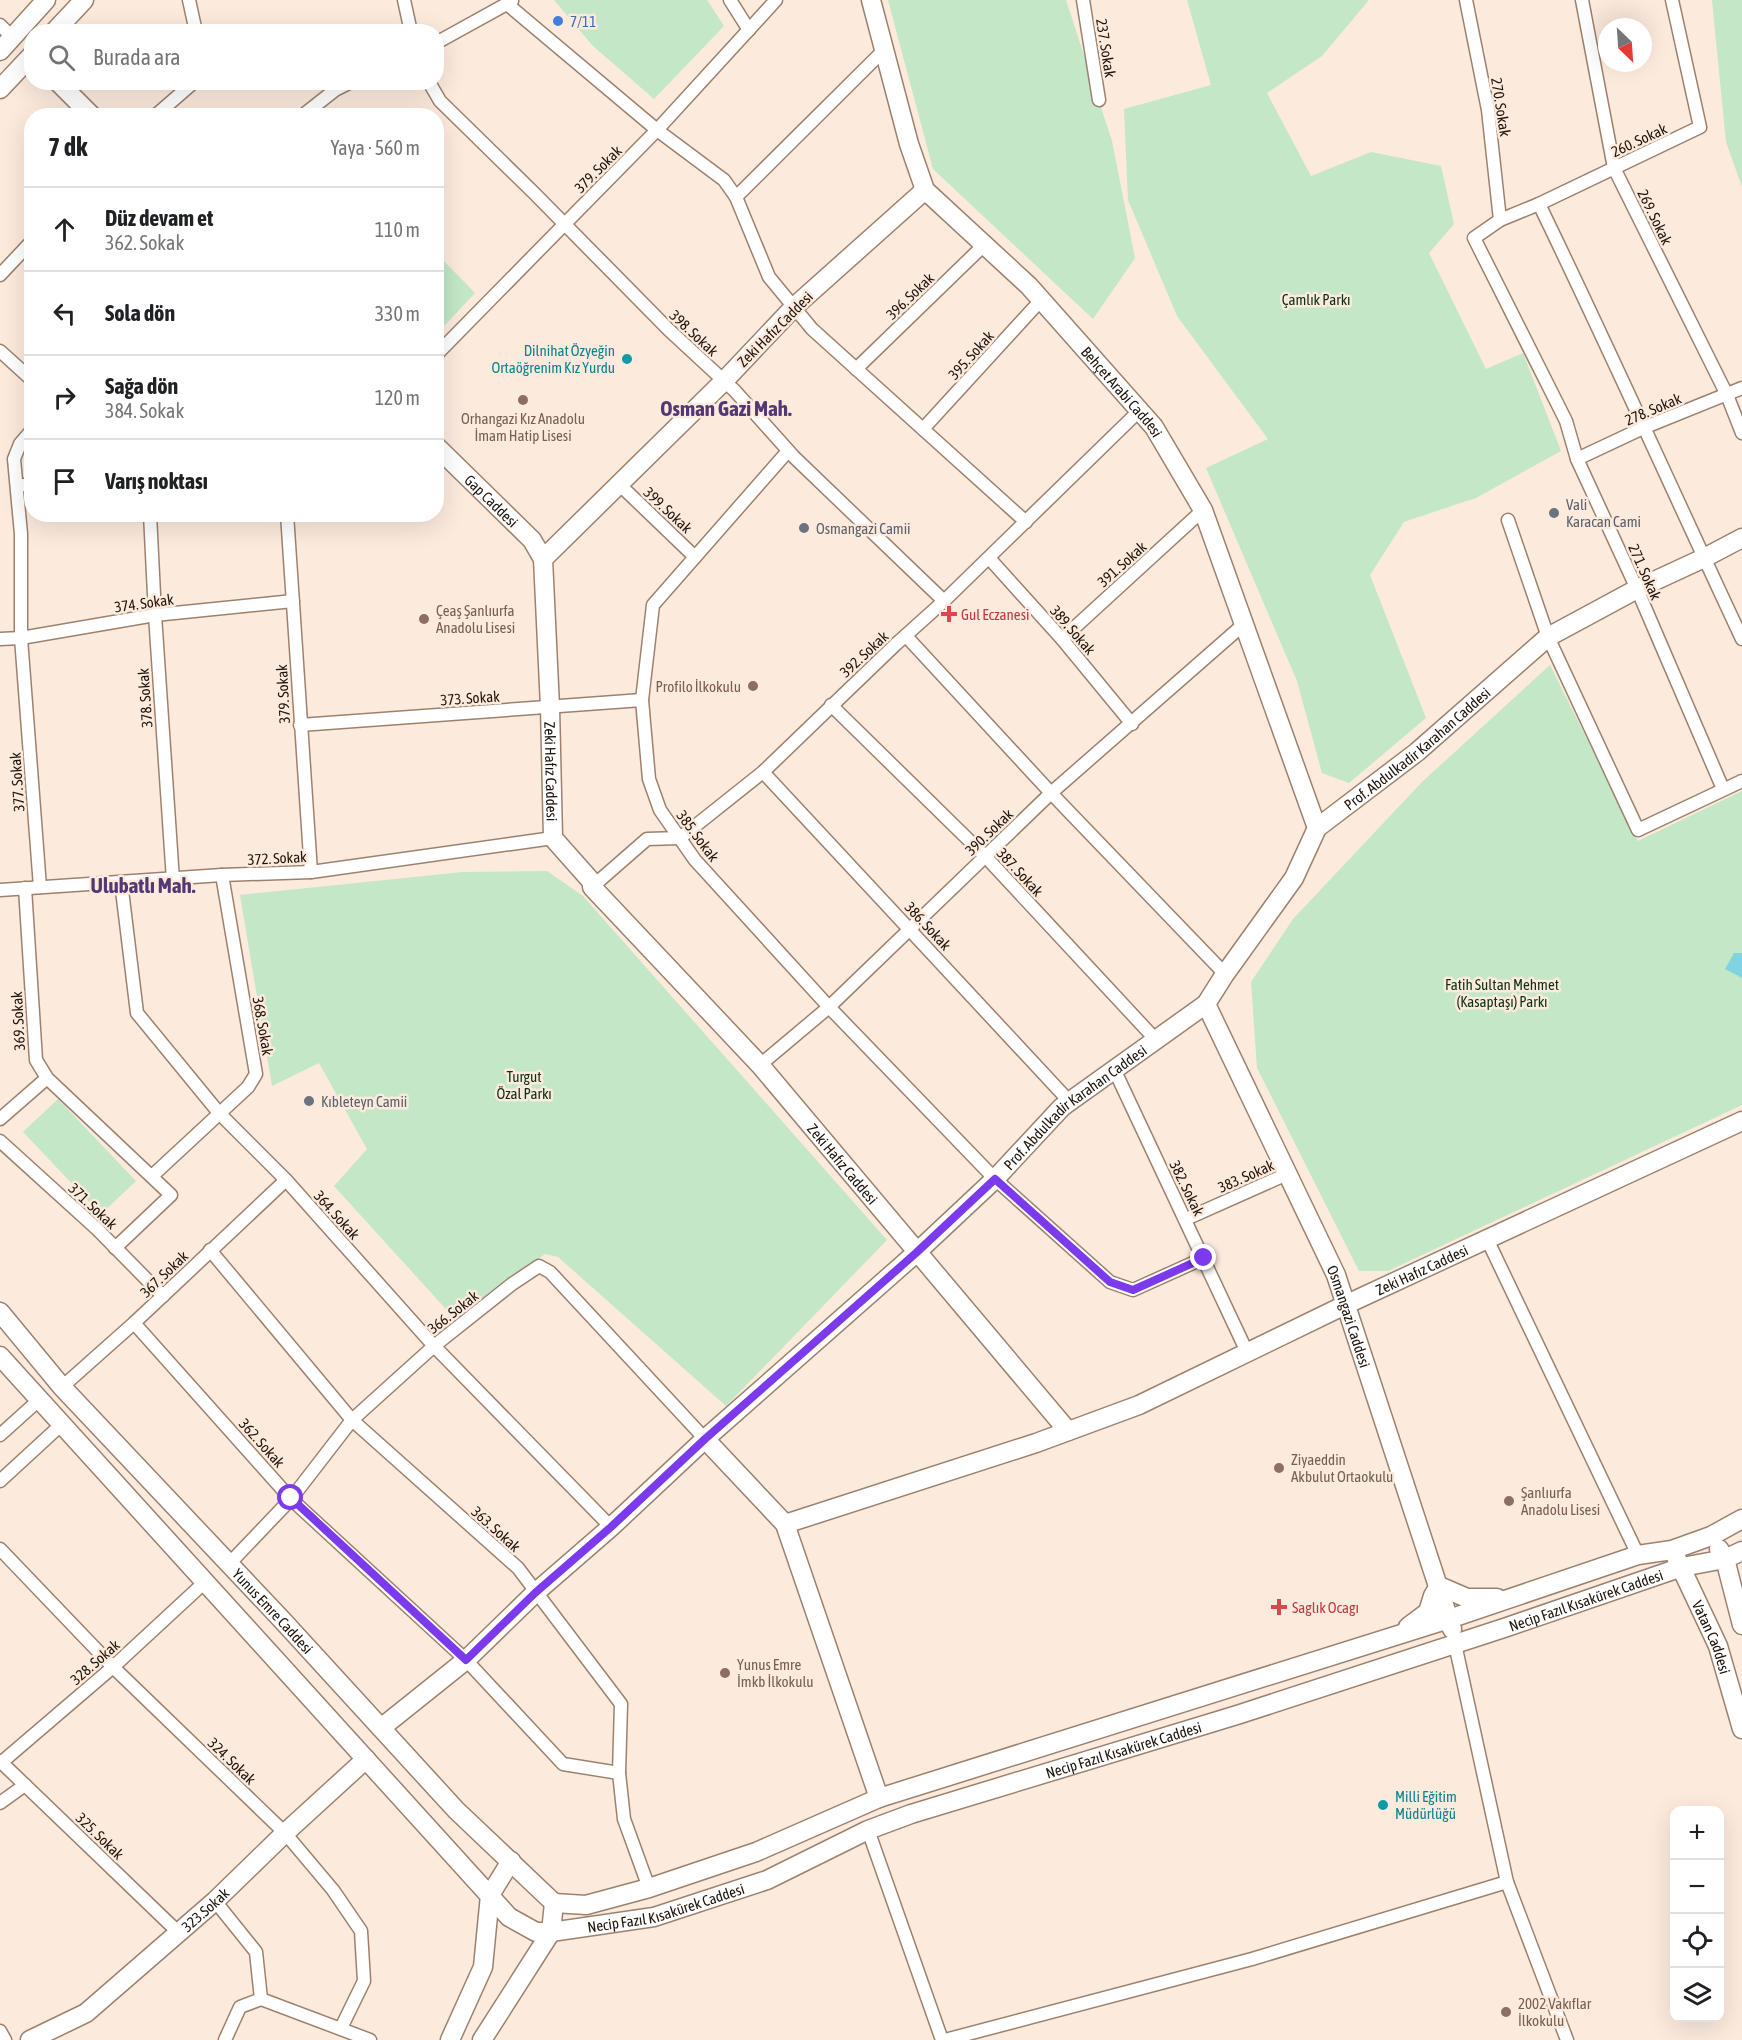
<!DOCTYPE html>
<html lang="tr">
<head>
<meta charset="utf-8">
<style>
  :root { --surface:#fff; --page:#f6f6f6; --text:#202124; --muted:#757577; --line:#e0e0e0 }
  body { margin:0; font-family:"Asap Condensed",sans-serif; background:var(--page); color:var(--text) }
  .controls { position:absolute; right:18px; bottom:18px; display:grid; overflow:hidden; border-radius:12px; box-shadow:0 6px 24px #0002 }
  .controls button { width:54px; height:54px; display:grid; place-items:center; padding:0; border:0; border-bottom:2px solid var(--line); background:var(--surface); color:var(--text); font:30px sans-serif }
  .compass { position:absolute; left:1598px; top:18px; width:54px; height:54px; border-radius:50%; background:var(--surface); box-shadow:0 6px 24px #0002; rotate:155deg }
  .stop { position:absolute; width:18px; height:18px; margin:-14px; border:4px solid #7c3aed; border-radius:50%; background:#fff }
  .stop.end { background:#7c3aed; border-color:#fff; box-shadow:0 2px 6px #0008 }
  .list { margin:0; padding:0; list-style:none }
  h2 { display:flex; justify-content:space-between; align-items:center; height:78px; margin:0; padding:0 24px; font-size:26px }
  h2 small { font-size:20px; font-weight:400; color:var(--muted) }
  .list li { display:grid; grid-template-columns:39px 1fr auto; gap:18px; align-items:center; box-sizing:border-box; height:84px; padding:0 24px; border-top:2px solid var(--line) }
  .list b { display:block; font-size:22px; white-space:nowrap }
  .list p { margin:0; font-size:20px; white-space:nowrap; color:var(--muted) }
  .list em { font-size:20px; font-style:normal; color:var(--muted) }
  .icon { flex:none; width:33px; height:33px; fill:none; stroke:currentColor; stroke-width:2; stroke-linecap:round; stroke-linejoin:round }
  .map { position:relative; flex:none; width:1742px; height:2040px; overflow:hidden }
  .search { position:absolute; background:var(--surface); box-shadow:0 6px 24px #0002; left:24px; top:24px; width:420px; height:66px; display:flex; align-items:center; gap:15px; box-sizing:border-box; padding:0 21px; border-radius:24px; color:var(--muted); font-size:22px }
  .panel { position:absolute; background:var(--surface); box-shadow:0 6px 24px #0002; left:24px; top:108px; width:420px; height:414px; border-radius:24px }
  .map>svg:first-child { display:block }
  .green { fill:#c3e7c7 }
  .water { fill:#80d4e2 }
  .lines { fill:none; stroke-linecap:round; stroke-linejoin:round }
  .street-casing { stroke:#9c826e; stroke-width:15 }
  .secondary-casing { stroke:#9c826e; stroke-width:21 }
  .street { stroke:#fff; stroke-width:12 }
  .secondary { stroke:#fff; stroke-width:18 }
  .route { stroke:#7c3aed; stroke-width:8 }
  .shop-dot { fill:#3f7fe0; stroke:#fceadd; stroke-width:2 }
  .culture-dot { fill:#0f9aa8; stroke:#fceadd; stroke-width:2 }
  .education-dot { fill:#8d6e63; stroke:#fceadd; stroke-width:2 }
  .worship-dot { fill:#6b7280; stroke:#fceadd; stroke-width:2 }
  .health-dot { fill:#e0444e; stroke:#fceadd; stroke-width:2 }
  .labels { text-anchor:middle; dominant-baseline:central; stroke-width:5; stroke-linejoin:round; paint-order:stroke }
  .shop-label { font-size:15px; fill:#366cbe; stroke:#fceadd; text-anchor:start }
  .street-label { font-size:15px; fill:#1e140c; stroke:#fceadd }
  .park-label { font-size:15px; fill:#0b3214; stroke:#fceadd }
  .culture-label { font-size:15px; fill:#0d838f; stroke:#fceadd; text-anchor:end }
  .education-label { font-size:15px; fill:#785e54; stroke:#fceadd; text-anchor:start }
  .worship-label { font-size:15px; fill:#5b616d; stroke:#fceadd; text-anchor:start }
  .health-label { font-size:15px; fill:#be3a42; stroke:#fceadd; text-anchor:start }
  .district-label { font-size:21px; font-weight:bold; fill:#523874; stroke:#fceadd }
</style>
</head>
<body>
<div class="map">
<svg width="1742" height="2040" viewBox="0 0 1742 2040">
  <rect width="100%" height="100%" fill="#fceadd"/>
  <g class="green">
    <path d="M554,0H707L724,26L654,99L593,46Z"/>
    <path d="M888,0H1066L1112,141L1135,258L1093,319L933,169Z"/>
    <path d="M1187,0H1369L1322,56L1267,93L1311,176L1371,152L1441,166L1454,224L1429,253L1486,369L1523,353L1561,451L1476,498L1404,522L1370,575L1426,718L1349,783L1322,773L1297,681L1206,468L1268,439L1177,316L1128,200L1124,109L1211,85Z"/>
    <path d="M1712,0H1742V187L1726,142Z"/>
    <path d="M436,253L475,293L446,324L441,326L437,321Z"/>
    <path d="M1550,665L1638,841L1742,791V1105L1388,1271H1359L1257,1068L1251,982L1293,919L1422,782Z"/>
    <path d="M547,871L583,896L887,1240L726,1406L558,1257L545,1254L455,1319L334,1186L367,1149L319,1063L272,1086L240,895L463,872Z"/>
    <path d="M58,1099L136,1181L101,1214L23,1132Z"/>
  </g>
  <path class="water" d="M1734,953H1742V978L1725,969Z"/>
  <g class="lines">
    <g class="street-casing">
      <g id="street">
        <path d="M189,0L196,32"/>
        <path d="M404,0L411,32"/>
        <path d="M730,0L749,30"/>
        <path d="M1083,0L1099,100"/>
        <path d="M1466,0L1488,110L1500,220"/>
        <path d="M1582,0L1614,168L1727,395L1742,433"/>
        <path d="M1672,0L1700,127L1539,204L1500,220L1474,238L1566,421L1577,459L1637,589L1723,789"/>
        <path d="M507,4L657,130L724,180L736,197L769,277L812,329L1026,522"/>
        <path d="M0,25L12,37"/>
        <path d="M436,43L512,1"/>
        <path d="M429,82L440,101L534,193L669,330L735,391L794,457L944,601"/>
        <path d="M155,116L194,82"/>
        <path d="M302,116L335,90L351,82"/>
        <path d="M736,197L883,51"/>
        <path d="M1539,204C1609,348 1674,494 1742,639"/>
        <path d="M0,275L32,241"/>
        <path d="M0,351L32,380"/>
        <path d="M436,355L657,130L776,0"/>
        <path d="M856,369L984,245"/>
        <path d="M923,429L1041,300"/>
        <path d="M32,430L20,444L14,459L21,534V638L40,887"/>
        <path d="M788,451L653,605L642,700L649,779L660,810L695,860L829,1007L995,1179L1110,1282L1133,1290L1204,1258"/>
        <path d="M1577,459L1643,428L1742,388"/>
        <path d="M620,485L695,557"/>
        <path d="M17,486L32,484"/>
        <path d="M150,514L155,615L173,880"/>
        <path d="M287,514L311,872"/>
        <path d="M1508,520L1548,637L1638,830L1742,781"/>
        <path d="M989,558L1062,639L1132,724"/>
        <path d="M906,636L1051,793L1225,974"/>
        <path d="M0,639L21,638L155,615L293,601"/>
        <path d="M1062,639L1203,510"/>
        <path d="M831,705L985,856L1156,1040"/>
        <path d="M300,725L642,700"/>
        <path d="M763,772L1069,1101"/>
        <path d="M121,882L137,1013L219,1113L286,1180L434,1346L611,1527"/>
        <path d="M592,887L647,839L680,838L763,772L895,645L944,601L1139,411"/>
        <path d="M25,888L36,1060L47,1078L171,1195L115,1248"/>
        <path d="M0,890L222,875L311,872L553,838"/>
        <path d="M760,1065L829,1007L1051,793L1244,624"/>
        <path d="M1114,1069L1247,1352"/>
        <path d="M0,1119L47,1078"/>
        <path d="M0,1141L97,1229L163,1296"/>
        <path d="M152,1176L248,1087L256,1074L222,875"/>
        <path d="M1186,1219L1287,1174"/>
        <path d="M1487,1239L1638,1555"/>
        <path d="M210,1250L352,1420L518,1568L621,1704L619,1773L624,1819L649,1888"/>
        <path d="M134,1323L291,1499L466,1660L563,1764L619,1773"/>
        <path d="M62,1387L134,1323L286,1180"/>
        <path d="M0,1435L40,1399"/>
        <path d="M0,1481L62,1424"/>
        <path d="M0,1549L113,1667L285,1833L333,1890L361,1931L364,1981L341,2028"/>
        <path d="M229,1564L291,1499L352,1420L434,1346L512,1284L539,1266L550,1272L705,1439"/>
        <path d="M1455,1644L1507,1882L1567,2040"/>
        <path d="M0,1761L179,1933"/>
        <path d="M2,1762L113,1667L206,1581"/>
        <path d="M0,1803L25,1785"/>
        <path d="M868,1830L942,2040"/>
        <path d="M215,1901L256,1952L261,1999L370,2040"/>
        <path d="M0,2031L5,2040"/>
        <path d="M225,2040L240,2007L261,1999"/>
        <path d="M945,2040L1252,1959L1507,1882"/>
      </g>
    </g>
    <g class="secondary-casing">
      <g id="secondary">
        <path id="s1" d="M871,0L909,144L925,190L1029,286L1154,427L1203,510L1317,828"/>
        <path d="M54,32L84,0"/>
        <path d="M0,51L46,0"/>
        <path d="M58,82L92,116"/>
        <path d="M0,89L32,55"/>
        <path id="s2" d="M925,190L794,307L724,381L543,559L550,707L553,838L592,882V887L760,1065L1068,1431"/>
        <path id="s3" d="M436,446L532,540L543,559"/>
        <path id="s4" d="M1206,1004L1336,1275L1452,1629"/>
        <path id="s5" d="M0,1312L62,1387L283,1621L456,1810L554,1903"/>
        <path id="s6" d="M0,1356L509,1917L536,1932H551L654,1917L767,1880L868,1830L911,1814L1237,1715L1504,1628L1682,1567L1725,1559L1742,1551"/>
        <path d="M705,1439L785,1524L879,1798"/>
        <path id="s7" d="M785,1524L1036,1443L1139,1405L1345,1305L1742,1121"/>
        <path d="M1719,1549L1725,1559L1742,1625"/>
        <path id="s8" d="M1676,1557L1718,1646L1742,1729"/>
        <path d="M1408,1627L1428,1612L1433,1596L1439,1586L1467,1598H1497"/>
        <path id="s9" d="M381,1728L466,1660L535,1593L611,1527L705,1439L916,1253L995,1179L1062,1107L1206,1004L1225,974L1294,878L1317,828L1417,752L1548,637L1637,589L1704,558L1742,538"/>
        <path d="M554,1903L586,1905L649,1888L756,1852L879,1798L1449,1619L1638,1555L1672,1550L1711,1536L1742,1519"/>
        <path id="s10" d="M30,2040L86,2013L215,1901L285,1833L366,1759"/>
        <path d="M450,2040L483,1967L490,1895L511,1861"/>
        <path d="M482,2040L551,1932L554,1903"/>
      </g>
    </g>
    <use href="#street" class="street"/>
    <use href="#secondary" class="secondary"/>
  </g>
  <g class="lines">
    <path class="route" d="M291,1498L466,1660L535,1593L611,1527L705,1439L916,1253L995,1179L1110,1282L1133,1290L1204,1258"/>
  </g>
  <circle class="shop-dot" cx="558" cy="21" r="6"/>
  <g class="culture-dot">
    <circle cx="627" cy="359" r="6"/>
    <circle cx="1383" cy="1805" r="6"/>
  </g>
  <g class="education-dot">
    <circle cx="523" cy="400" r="6"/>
    <circle cx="424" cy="619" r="6"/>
    <circle cx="753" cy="686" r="6"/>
    <circle cx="1279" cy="1468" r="6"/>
    <circle cx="1509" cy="1501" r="6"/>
    <circle cx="725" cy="1673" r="6"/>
    <circle cx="1506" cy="2012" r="6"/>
  </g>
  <g class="worship-dot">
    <circle cx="1554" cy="513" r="6"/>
    <circle cx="804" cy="528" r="6"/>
    <circle cx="309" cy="1101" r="6"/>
  </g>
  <g class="health-dot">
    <path d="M946 605h6v6h6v6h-6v6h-6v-6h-6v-6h6z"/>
    <path d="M1276 1598h6v6h6v6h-6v6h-6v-6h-6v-6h6z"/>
  </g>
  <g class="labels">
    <g class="shop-label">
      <text x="570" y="21">7/11</text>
    </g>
    <g class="street-label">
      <text transform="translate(1106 48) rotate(81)">237. Sokak</text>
      <text transform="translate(1501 107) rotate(81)">270. Sokak</text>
      <text transform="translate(1639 140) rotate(-25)">260. Sokak</text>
      <text transform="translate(598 169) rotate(-45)">379. Sokak</text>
      <text transform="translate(1655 217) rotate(64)">269. Sokak</text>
      <text transform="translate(910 296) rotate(-44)">396. Sokak</text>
      <text transform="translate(775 329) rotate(-45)">Zeki Hafız Caddesi</text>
      <text transform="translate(694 333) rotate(43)">398. Sokak</text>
      <text transform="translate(971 355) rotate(-48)">395. Sokak</text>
      <text stroke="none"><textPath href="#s1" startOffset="480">Behçet Arabi Caddesi</textPath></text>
      <text transform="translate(1653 409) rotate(-23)">278. Sokak</text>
      <text stroke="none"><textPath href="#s3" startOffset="78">Gap Caddesi</textPath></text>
      <text transform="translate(668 510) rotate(43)">399. Sokak</text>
      <text transform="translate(1122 564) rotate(-42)">391. Sokak</text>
      <text transform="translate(1645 572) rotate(66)">271. Sokak</text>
      <text transform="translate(144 603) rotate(-8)">374. Sokak</text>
      <text transform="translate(1073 630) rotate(49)">389. Sokak</text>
      <text transform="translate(864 654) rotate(-43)">392. Sokak</text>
      <text transform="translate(283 694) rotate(-93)">379. Sokak</text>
      <text transform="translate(145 698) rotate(-94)">378. Sokak</text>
      <text transform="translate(470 698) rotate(-4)">373. Sokak</text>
      <text stroke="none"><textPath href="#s9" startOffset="1436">Prof. Abdulkadir Karahan Caddesi</textPath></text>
      <text stroke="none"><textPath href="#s2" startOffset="744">Zeki Hafız Caddesi</textPath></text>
      <text transform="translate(17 782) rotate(-94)">377. Sokak</text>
      <text transform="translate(989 832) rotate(-44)">390. Sokak</text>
      <text transform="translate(698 836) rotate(53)">385. Sokak</text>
      <text transform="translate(277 858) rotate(-3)">372. Sokak</text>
      <text transform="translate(1020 872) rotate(47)">387. Sokak</text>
      <text transform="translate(928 926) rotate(47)">386. Sokak</text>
      <text transform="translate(18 1021) rotate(-93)">369. Sokak</text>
      <text transform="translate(263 1026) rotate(80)">368. Sokak</text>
      <text stroke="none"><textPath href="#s9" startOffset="932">Prof. Abdulkadir Karahan Caddesi</textPath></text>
      <text stroke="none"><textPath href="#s2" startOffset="1248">Zeki Hafız Caddesi</textPath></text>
      <text transform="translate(1246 1176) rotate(-24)">383. Sokak</text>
      <text transform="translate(1187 1188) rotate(64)">382. Sokak</text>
      <text transform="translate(93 1206) rotate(43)">371. Sokak</text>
      <text transform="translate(337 1215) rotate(48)">364. Sokak</text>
      <text stroke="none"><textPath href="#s7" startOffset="687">Zeki Hafız Caddesi</textPath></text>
      <text transform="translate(164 1274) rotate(-44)">367. Sokak</text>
      <text transform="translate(453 1312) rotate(-38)">366. Sokak</text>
      <text stroke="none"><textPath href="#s4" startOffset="344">Osmangazi Caddesi</textPath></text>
      <text transform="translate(262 1443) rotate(48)">362. Sokak</text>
      <text transform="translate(496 1529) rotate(42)">363. Sokak</text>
      <text stroke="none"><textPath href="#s6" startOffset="1893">Necip Fazıl Kısakürek Caddesi</textPath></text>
      <text stroke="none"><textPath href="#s5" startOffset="405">Yunus Emre Caddesi</textPath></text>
      <text stroke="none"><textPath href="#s8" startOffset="88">Vatan Caddesi</textPath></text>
      <text transform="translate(95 1662) rotate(-41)">328. Sokak</text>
      <text stroke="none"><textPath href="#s6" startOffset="1407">Necip Fazıl Kısakürek Caddesi</textPath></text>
      <text transform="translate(232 1761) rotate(44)">324. Sokak</text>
      <text transform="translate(100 1836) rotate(44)">325. Sokak</text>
      <text stroke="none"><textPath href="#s6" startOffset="921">Necip Fazıl Kısakürek Caddesi</textPath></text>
      <text stroke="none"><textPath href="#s10" startOffset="220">323.Sokak</textPath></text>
    </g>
    <g class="park-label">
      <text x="1316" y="299">Çamlık Parkı</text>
      <text x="1502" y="984">Fatih Sultan Mehmet<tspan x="1502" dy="17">(Kasaptaşı) Parkı</tspan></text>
      <text x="524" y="1076">Turgut<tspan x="524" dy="17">Özal Parkı</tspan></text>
    </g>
    <g class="culture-label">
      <text x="615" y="350">Dilnihat Özyeğin<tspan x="615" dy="17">Ortaöğrenim Kız Yurdu</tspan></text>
      <text x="1395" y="1796" text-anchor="start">Milli Eğitim<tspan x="1395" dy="17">Müdürlüğü</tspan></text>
    </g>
    <g class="education-label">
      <text x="523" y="418" text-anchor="middle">Orhangazi Kız Anadolu<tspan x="523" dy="17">İmam Hatip Lisesi</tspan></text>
      <text x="436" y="610">Çeaş Şanlıurfa<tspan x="436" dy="17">Anadolu Lisesi</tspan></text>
      <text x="741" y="686" text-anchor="end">Profilo İlkokulu</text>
      <text x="1291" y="1459">Ziyaeddin<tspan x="1291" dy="17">Akbulut Ortaokulu</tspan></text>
      <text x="1521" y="1492">Şanlıurfa<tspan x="1521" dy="17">Anadolu Lisesi</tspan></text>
      <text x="737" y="1664">Yunus Emre<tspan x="737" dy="17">İmkb İlkokulu</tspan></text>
      <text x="1518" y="2003">2002 Vakıflar<tspan x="1518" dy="17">İlkokulu</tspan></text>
    </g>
    <g class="worship-label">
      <text x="1566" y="504">Vali<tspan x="1566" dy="17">Karacan Cami</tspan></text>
      <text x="816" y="528">Osmangazi Camii</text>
      <text x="321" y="1101">Kıbleteyn Camii</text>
    </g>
    <g class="health-label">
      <text x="961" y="614">Gul Eczanesi</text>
      <text x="1292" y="1607">Saglık Ocagı</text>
    </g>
    <g class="district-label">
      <text x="726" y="408">Osman Gazi Mah.</text>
      <text x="143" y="885">Ulubatlı Mah.</text>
    </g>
  </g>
</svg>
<div class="controls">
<button>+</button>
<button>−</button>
<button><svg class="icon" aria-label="locate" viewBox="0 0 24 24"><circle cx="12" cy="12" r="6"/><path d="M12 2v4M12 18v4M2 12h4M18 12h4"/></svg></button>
<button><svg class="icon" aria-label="layers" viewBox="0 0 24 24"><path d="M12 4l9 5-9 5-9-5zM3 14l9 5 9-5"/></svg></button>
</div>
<svg class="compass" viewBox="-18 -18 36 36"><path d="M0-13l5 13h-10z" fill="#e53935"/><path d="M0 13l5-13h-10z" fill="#757577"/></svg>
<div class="stop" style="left:291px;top:1498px"></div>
<div class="stop end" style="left:1204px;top:1258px"></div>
<div class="search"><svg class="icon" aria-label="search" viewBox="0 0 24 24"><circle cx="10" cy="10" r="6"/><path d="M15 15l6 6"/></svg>Burada ara</div>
<section class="panel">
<h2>7 dk<small>Yaya · 560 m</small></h2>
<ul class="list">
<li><svg class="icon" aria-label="ahead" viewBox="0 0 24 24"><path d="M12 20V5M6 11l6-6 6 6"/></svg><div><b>Düz devam et</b><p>362. Sokak</p></div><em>110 m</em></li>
<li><svg class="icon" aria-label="left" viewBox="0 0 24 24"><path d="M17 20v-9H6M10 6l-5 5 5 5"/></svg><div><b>Sola dön</b></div><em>330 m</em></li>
<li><svg class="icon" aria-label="right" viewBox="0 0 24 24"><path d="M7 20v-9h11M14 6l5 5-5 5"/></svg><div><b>Sağa dön</b><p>384. Sokak</p></div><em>120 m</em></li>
<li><svg class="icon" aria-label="arrive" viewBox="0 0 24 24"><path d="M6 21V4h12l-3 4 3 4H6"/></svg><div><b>Varış noktası</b></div></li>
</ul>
</section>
</div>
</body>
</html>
